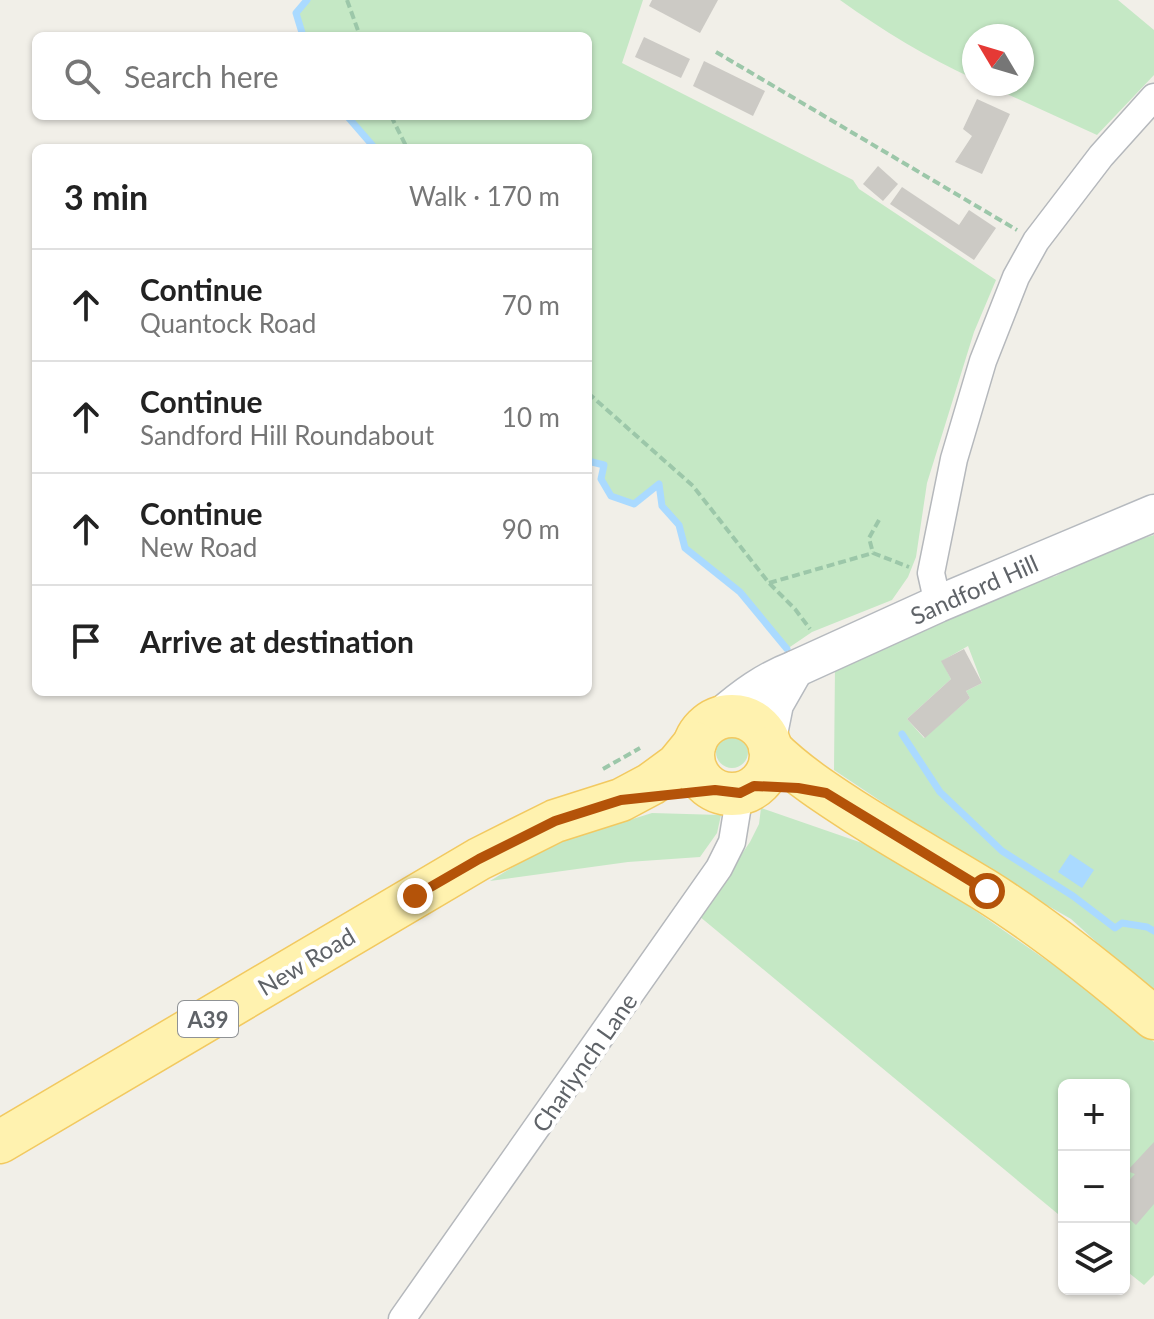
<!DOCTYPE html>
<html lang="en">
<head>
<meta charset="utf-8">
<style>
  :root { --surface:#fff; --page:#f6f6f6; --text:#222; --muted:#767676; --line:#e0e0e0 }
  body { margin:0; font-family:Lato,sans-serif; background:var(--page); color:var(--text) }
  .controls { position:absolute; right:24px; bottom:24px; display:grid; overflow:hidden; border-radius:12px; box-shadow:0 2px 6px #0004 }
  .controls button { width:72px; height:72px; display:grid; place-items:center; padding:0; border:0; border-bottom:2px solid var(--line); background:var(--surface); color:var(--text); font:40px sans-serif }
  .compass { position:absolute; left:962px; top:24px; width:72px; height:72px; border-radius:50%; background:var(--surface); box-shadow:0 2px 6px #0004; rotate:308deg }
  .stop { position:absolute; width:24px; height:24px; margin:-18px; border:6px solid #b45309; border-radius:50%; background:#fff }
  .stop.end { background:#b45309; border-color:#fff; box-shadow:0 2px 8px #0008 }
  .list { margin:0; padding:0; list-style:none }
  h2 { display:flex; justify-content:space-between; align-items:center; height:104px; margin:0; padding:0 32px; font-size:34px }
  h2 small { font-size:26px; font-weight:400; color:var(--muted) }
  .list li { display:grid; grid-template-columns:52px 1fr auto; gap:24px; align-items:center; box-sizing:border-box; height:112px; padding:0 32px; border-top:2px solid var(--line) }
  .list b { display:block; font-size:30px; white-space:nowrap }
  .list p { margin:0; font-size:26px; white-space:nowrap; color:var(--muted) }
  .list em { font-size:26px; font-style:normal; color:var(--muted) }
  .icon { flex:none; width:44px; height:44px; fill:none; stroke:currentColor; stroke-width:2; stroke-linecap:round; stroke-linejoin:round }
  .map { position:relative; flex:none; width:1154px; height:1319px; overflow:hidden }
  .search { position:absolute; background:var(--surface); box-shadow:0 2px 6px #0004; left:32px; top:32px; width:560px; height:88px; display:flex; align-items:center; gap:20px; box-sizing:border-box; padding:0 28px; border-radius:12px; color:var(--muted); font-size:30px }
  .panel { position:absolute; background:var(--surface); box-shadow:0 2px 6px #0004; left:32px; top:144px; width:560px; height:552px; border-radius:12px }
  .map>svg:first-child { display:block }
  .green { fill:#c5e8c5; fill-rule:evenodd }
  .water { fill:#aadaff }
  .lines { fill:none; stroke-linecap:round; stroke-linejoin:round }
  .stream { stroke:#aadaff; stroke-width:7 }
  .building { fill:#cccac5 }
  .minor-casing { stroke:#b5b8bc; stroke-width:29 }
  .secondary-casing { stroke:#b6babf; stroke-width:39 }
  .primary-casing { stroke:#f2c960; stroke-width:45 }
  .path { stroke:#9cc7a9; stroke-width:4; stroke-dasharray:8 4; stroke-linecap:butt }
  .minor { stroke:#fff; stroke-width:26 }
  .secondary { stroke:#fff; stroke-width:36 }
  .primary { stroke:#fff2af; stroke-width:42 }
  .route { stroke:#b45309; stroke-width:10 }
  .labels { text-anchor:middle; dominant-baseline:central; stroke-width:8; stroke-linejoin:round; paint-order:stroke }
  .shield { fill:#fff; stroke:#8f9295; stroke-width:2 }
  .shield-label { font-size:22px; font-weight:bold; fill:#5f6368 }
  .street-label { font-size:24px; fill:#5f6368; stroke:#fff }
</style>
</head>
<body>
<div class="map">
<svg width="1154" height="1319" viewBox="0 0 1154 1319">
  <rect width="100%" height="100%" fill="#f1efe8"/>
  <g class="green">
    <path d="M307,0H643L622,63L853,180L859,189L996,280L974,332L927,483L916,557L908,577L892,600L812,632L787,649L740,592L685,548L679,525L662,506L659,485L634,504L611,496L601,479L603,465L588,461V148H373V146L347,116H588V36H303L296,13Z"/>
    <path d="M840,0H1118L1154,30V75L1097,135L985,84H1022V36H974V79C928,58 882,30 840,0Z"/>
    <path d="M1154,535V994L1071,919L975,864L834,770L835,666L986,594L1056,576L1096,553ZM968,646L982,683L966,691L970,698L924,738L907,719L951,679L942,661Z"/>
    <circle cx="732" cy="752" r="16"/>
    <path d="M761,808L894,854L1125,1015L1154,1042V1275L1144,1285L1124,1269V1085H1064V1219L699,916L750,842L759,824Z"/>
    <path d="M652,813L721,815L717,833L700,857L628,862L490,881L549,845Z"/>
  </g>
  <path class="water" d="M1070,854L1094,870L1082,888L1058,872Z"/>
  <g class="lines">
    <g class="stream">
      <path d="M303,36L296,13L307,0"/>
      <path d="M347,116L373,146V148"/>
      <path d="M588,461L604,465L601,479L611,496L634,504L659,484L662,506L679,525L685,548L740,592L787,649"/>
      <path d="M902,734L940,792L1002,851L1073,896L1115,928L1122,923L1147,927L1154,931"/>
    </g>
  </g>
  <g class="building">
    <path d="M652,0H718L700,33L649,6Z"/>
    <path d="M644,37L690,59L681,78L635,57Z"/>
    <path d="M704,61L765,91L753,116L693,86Z"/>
    <path d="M977,99L1010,114L982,174L955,162L972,136L963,129Z"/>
    <path d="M878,166L898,184L883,201L863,184Z"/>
    <path d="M902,187L959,225L969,210L996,228L974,260L890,204Z"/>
    <path d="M964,649L982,683L966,691L970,698L925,738L907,719L951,679L941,661Z"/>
    <path d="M1154,1142V1204L1136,1225L1124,1214V1186L1135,1174L1127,1171Z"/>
  </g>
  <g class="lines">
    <g class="minor-casing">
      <g id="minor">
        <path d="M938,604L931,573L954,459L983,361L1016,277L1036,241L1101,156L1154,97"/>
        <path d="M402,1319L719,868L732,842L740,793"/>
      </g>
    </g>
    <g class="secondary-casing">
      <g id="secondary">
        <path d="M720,717C744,696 766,680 795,669L938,604L1154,513"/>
        <path d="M768,739L775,704L795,669"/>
      </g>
    </g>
    <g class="primary-casing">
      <g id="primary">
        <circle cx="732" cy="755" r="39"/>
        <path d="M770,748C796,774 827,794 858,814C899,840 942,864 983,889C1044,927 1100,972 1154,1018"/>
        <path d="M0,1142L479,859L555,821L621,800L651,784L677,765L695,743"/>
      </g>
    </g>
    <g class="path">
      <path d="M347,0L360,36"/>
      <path d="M716,52L1017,230"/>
      <path d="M391,116L407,148"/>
      <path d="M588,393L693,486L769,583L795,609L810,629"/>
      <path d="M879,520L869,538L873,553L909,567"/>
      <path d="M769,583L873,553"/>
      <path d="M603,769L640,748"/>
    </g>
    <use href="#minor" class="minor"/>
    <use href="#secondary" class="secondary"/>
    <use href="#primary" class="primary"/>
  </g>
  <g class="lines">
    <path class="route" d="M415,896L479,859L555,821L621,800L715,790L740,793L754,786L798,788L826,793L987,891"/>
  </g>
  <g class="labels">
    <rect class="shield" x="178" y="1001" width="60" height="36" rx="6"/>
    <g class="shield-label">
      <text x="208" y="1019">A39</text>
    </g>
    <g class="street-label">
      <text transform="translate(974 589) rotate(-24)">Sandford Hill</text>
      <text transform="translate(306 961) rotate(-31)">New Road</text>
      <text transform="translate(584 1062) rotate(-55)">Charlynch Lane</text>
    </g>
  </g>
</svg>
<div class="controls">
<button>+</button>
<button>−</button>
<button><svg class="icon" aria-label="layers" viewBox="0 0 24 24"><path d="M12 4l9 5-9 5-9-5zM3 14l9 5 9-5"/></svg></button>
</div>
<svg class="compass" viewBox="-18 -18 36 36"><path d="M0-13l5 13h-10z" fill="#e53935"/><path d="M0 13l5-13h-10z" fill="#767676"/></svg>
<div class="stop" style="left:987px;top:891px"></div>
<div class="stop end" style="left:415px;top:896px"></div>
<div class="search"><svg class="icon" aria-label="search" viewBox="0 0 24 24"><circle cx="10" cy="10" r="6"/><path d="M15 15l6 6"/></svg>Search here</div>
<section class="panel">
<h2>3 min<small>Walk · 170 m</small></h2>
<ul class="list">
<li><svg class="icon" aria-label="ahead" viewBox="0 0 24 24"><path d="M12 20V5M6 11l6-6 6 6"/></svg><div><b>Continue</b><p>Quantock Road</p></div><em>70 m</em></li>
<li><svg class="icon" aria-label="ahead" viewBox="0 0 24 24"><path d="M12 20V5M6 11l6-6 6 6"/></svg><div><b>Continue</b><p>Sandford Hill Roundabout</p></div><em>10 m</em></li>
<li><svg class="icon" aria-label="ahead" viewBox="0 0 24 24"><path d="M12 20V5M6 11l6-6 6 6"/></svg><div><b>Continue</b><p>New Road</p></div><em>90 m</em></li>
<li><svg class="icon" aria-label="arrive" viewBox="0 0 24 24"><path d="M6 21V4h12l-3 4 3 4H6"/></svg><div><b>Arrive at destination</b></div></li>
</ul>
</section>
</div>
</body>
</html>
